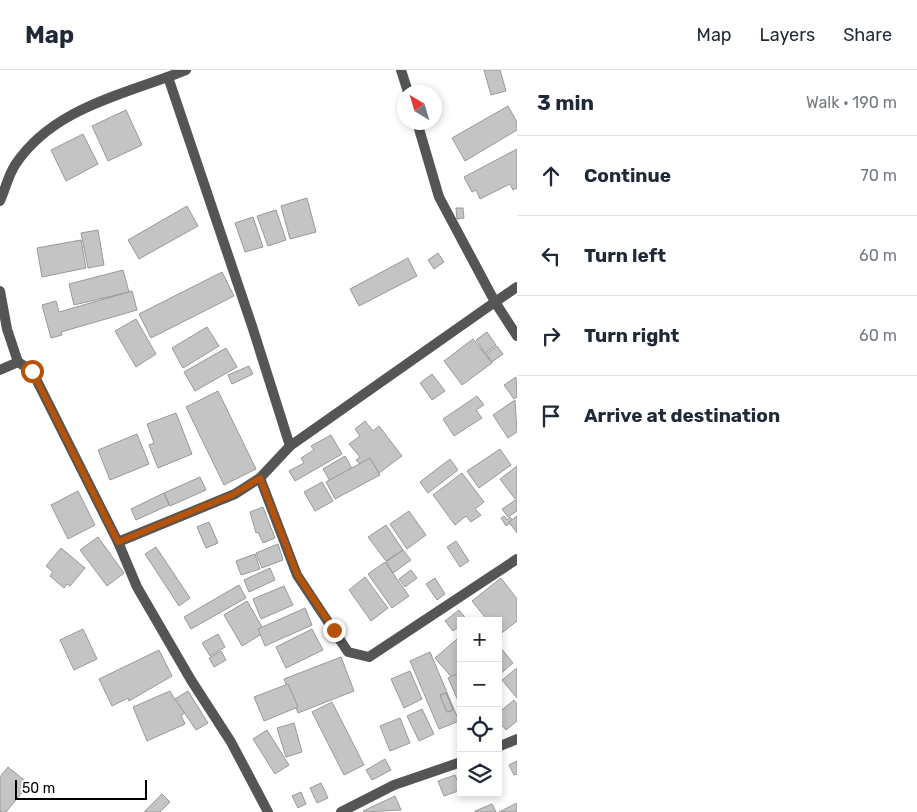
<!DOCTYPE html>
<html lang="en">
<head>
<meta charset="utf-8">
<style>
  :root { --surface:#fff; --page:#f6f6f7; --text:#1f2937; --muted:#747a83; --line:#e0e1e3 }
  body { margin:0; font-family:Rubik,sans-serif; background:var(--page); color:var(--text) }
  .controls { position:absolute; right:15px; bottom:15px; display:grid; overflow:hidden; border-radius:0px; box-shadow:0 2px 8px #0003 }
  .controls button { width:45px; height:45px; display:grid; place-items:center; padding:0; border:0; border-bottom:1px solid var(--line); background:var(--surface); color:var(--text); font:25px sans-serif }
  .compass { position:absolute; left:397px; top:15px; width:45px; height:45px; border-radius:50%; background:var(--surface); box-shadow:0 2px 8px #0003; rotate:322deg }
  .scale { position:absolute; left:15px; bottom:12px; width:132px; box-sizing:border-box; padding-left:5px; border:2px solid #000; border-top:0; font-size:14px; line-height:18px; white-space:nowrap; color:#000; -webkit-text-stroke:4px #fff; paint-order:stroke }
  .stop { position:absolute; width:15px; height:15px; margin:-11px; border:4px solid #b45309; border-radius:50%; background:#fff }
  .stop.end { background:#b45309; border-color:#fff; box-shadow:0 1px 5px #0008 }
  .list { margin:0; padding:0; list-style:none }
  h2 { display:flex; justify-content:space-between; align-items:center; height:65px; margin:0; padding:0 20px; font-size:21px }
  h2 small { font-size:16px; font-weight:400; color:var(--muted) }
  .list li { display:grid; grid-template-columns:32px 1fr auto; gap:15px; align-items:center; box-sizing:border-box; height:80px; padding:0 20px; border-top:1px solid var(--line) }
  .list b { display:block; font-size:19px; white-space:nowrap }
  .list em { font-size:16px; font-style:normal; color:var(--muted) }
  .icon { flex:none; width:28px; height:28px; fill:none; stroke:currentColor; stroke-width:2; stroke-linecap:round; stroke-linejoin:round }
  .map { position:relative; flex:none; width:517px; height:742px; overflow:hidden }
  header { display:flex; align-items:center; gap:30px; box-sizing:border-box; height:70px; padding:0 25px; background:var(--surface); border-bottom:1px solid var(--line) }
  header strong { font-size:24px }
  nav { display:flex; gap:28px; margin-inline-start:auto; font-size:18px }
  main { display:flex }
  aside { flex:1; background:var(--surface) }
  .map>svg:first-child { display:block }
  .building { fill:#c4c4c4; stroke:#999; fill-rule:evenodd }
  .lines { fill:none; stroke-linecap:round; stroke-linejoin:round }
  .minor { stroke:#555; stroke-width:10 }
  .route { stroke:#b45309; stroke-width:6 }
</style>
</head>
<body>
<header>
<strong>Map</strong>
<nav><a>Map</a><a>Layers</a><a>Share</a></nav>
</header>
<main>
<div class="map">
<svg width="517" height="742" viewBox="0 0 517 742">
  <rect width="100%" height="100%" fill="#fff"/>
  <g class="building">
    <path d="M484,0H500L506,21L491,25Z"/>
    <path d="M508,36L517,52V60L465,91L452,68Z"/>
    <path d="M126,40L142,75L108,91L92,56Z"/>
    <path d="M83,64L98,94L66,111L51,80Z"/>
    <path d="M517,79V118L513,120L510,114L480,129L476,120L472,122L464,107Z"/>
    <path d="M307,128L316,162L290,169L281,136Z"/>
    <path d="M187,136L198,156L139,189L128,170Z"/>
    <path d="M456,138H463L464,148L457,149Z"/>
    <path d="M276,140L286,170L268,176L257,146Z"/>
    <path d="M253,147L263,177L245,182L235,153Z"/>
    <path d="M98,160L104,195L88,198L81,163Z"/>
    <path d="M81,170L86,198L42,207L37,178Z"/>
    <path d="M438,183L444,192L434,199L428,190Z"/>
    <path d="M408,188L417,206L359,236L350,219Z"/>
    <path d="M123,200L129,222L74,235L69,214Z"/>
    <path d="M222,202L234,226L151,268L139,244Z"/>
    <path d="M132,221L137,240L61,262L62,265L51,268L42,235L56,231L59,242Z"/>
    <path d="M136,249L156,284L136,297L115,261Z"/>
    <path d="M207,257L219,276L183,298L172,278Z"/>
    <path d="M487,262L496,275L485,283L476,270Z"/>
    <path d="M473,269L492,293L462,315L444,291Z"/>
    <path d="M497,276L503,284L492,292L486,284Z"/>
    <path d="M226,278L237,297L195,321L184,302Z"/>
    <path d="M249,296L253,304L232,314L228,305Z"/>
    <path d="M432,304L445,321L432,330L420,313Z"/>
    <path d="M516,307L517,327L514,329L504,315Z"/>
    <path d="M218,321L256,399L224,415L186,337Z"/>
    <path d="M477,326L484,335L476,340L482,348L454,366L443,349Z"/>
    <path d="M515,330L517,362L508,368L493,345Z"/>
    <path d="M176,343L192,384L158,398L149,375L154,373L147,354Z"/>
    <path d="M365,351L373,361L379,356L402,386L372,408L356,390L360,387L349,374L360,366L355,359Z"/>
    <path d="M137,364L149,394L110,410L98,380Z"/>
    <path d="M331,365L342,384L295,411L289,401L304,393L301,388L314,380L311,376Z"/>
    <path d="M500,379L511,395L479,418L467,401Z"/>
    <path d="M345,386L356,406L334,418L323,399Z"/>
    <path d="M370,388L380,405L335,429L326,412Z"/>
    <path d="M450,389L458,400L428,423L420,412Z"/>
    <path d="M517,396V427L515,429L500,409Z"/>
    <path d="M462,403L484,432L475,439L481,445L471,452L466,446L455,455L433,425Z"/>
    <path d="M200,407L206,420L170,436L164,423Z"/>
    <path d="M322,412L333,431L315,441L304,422Z"/>
    <path d="M78,421L95,455L68,469L51,435Z"/>
    <path d="M164,423L169,435L136,450L131,439Z"/>
    <path d="M517,429V441L508,447L502,439Z"/>
    <path d="M263,437L275,468L263,473L258,462L256,463L250,442Z"/>
    <path d="M409,441L426,465L407,479L390,454Z"/>
    <path d="M504,446L507,450L510,447L513,451L506,456L501,448Z"/>
    <path d="M517,446V463L509,452Z"/>
    <path d="M209,452L218,473L206,478L197,457Z"/>
    <path d="M386,455L403,480L386,491L368,467Z"/>
    <path d="M98,467L124,503L107,516L80,480Z"/>
    <path d="M456,471L469,491L460,497L447,477Z"/>
    <path d="M278,474L283,490L262,498L256,483Z"/>
    <path d="M156,477L190,528L179,536L145,484Z"/>
    <path d="M61,478L85,498L70,516L67,514L64,518L50,506L53,502L46,496Z"/>
    <path d="M403,480L411,490L393,503L386,492Z"/>
    <path d="M255,484L260,499L241,505L236,491Z"/>
    <path d="M385,492L409,526L392,538L368,504Z"/>
    <path d="M270,498L275,510L249,522L244,510Z"/>
    <path d="M411,500L417,508L405,517L399,509Z"/>
    <path d="M365,507L388,538L371,551L349,520Z"/>
    <path d="M435,508L445,524L437,530L426,514Z"/>
    <path d="M501,508L517,529V551L499,565L498,551H488L472,531Z"/>
    <path d="M239,515L246,528L191,559L184,547Z"/>
    <path d="M284,516L293,535L261,549L253,529Z"/>
    <path d="M247,531L265,562L242,576L224,545Z"/>
    <path d="M305,538L312,555L265,576L258,559Z"/>
    <path d="M459,540L467,550L461,551V555L453,561L445,551Z"/>
    <path d="M83,559L97,589L74,600L60,570Z"/>
    <path d="M312,559L323,580L286,598L276,577Z"/>
    <path d="M218,564L225,577L210,586L202,573Z"/>
    <path d="M457,569L461,574V607L455,611L435,588Z"/>
    <path d="M501,578L513,593L498,606V580Z"/>
    <path d="M159,580L172,606L129,631L128,628L112,636L99,609Z"/>
    <path d="M221,581L226,590L214,597L209,588Z"/>
    <path d="M430,582L459,651L439,659L410,591ZM446,623L453,640L447,642L440,625Z"/>
    <path d="M341,587L354,621L298,643L284,609Z"/>
    <path d="M517,598V628L502,610Z"/>
    <path d="M410,601L422,629L404,638L391,609Z"/>
    <path d="M461,602V637L448,608Z"/>
    <path d="M288,614L298,637L264,651L254,627Z"/>
    <path d="M170,621L175,630L181,627L188,642L181,645L185,654L147,671L133,637Z"/>
    <path d="M188,621L208,653L196,660L175,629Z"/>
    <path d="M446,623L453,640L447,642L440,625Z"/>
    <path d="M514,630L517,634V651L506,660L498,650V643Z"/>
    <path d="M332,632L364,695L344,705L312,642Z"/>
    <path d="M422,639L434,664L419,671L407,646Z"/>
    <path d="M400,648L410,673L390,681L380,656Z"/>
    <path d="M294,653L302,682L286,687L277,658Z"/>
    <path d="M267,660L289,695L275,704L253,669Z"/>
    <path d="M385,689L391,700L372,710L366,700Z"/>
    <path d="M517,691V704L514,705L509,695Z"/>
    <path d="M8,697L29,714L6,742H0V707Z"/>
    <path d="M455,705L461,720L444,726L438,711Z"/>
    <path d="M321,713L328,728L317,733L310,718Z"/>
    <path d="M301,722L306,734L298,738L292,726Z"/>
    <path d="M162,724L170,732L160,742H144Z"/>
    <path d="M395,726L401,740L364,742L363,741Z"/>
    <path d="M517,733V742H499Z"/>
    <path d="M492,734L496,742H475V741Z"/>
  </g>
  <g class="lines">
    <g class="minor">
      <path d="M401,0L408,22"/>
      <path d="M168,7L253,259L290,376"/>
      <path d="M0,131C5,120 8,106 15,95C53,37 126,24 186,0"/>
      <path d="M517,217L495,232L517,266"/>
      <path d="M0,221L7,259L18,292"/>
      <path d="M0,300L18,292L32,301L118,472L137,517L191,610L231,672L268,742"/>
      <path d="M260,408L290,376L495,232L439,127L417,52"/>
      <path d="M118,472L235,424L260,408L297,505L348,582L369,587L517,489"/>
      <path d="M498,677L517,669"/>
      <path d="M341,742L394,715L461,692"/>
    </g>
  </g>
  <g class="lines">
    <path class="route" d="M32,301L118,472L234,424L260,408L297,504L334,560"/>
  </g>
</svg>
<div class="controls">
<button>+</button>
<button>−</button>
<button><svg class="icon" aria-label="locate" viewBox="0 0 24 24"><circle cx="12" cy="12" r="6"/><path d="M12 2v4M12 18v4M2 12h4M18 12h4"/></svg></button>
<button><svg class="icon" aria-label="layers" viewBox="0 0 24 24"><path d="M12 4l9 5-9 5-9-5zM3 14l9 5 9-5"/></svg></button>
</div>
<svg class="compass" viewBox="-18 -18 36 36"><path d="M0-13l5 13h-10z" fill="#e53935"/><path d="M0 13l5-13h-10z" fill="#747a83"/></svg>
<div class="scale">50 m</div>
<div class="stop" style="left:32px;top:301px"></div>
<div class="stop end" style="left:334px;top:560px"></div>
</div>
<aside>
<h2>3 min<small>Walk · 190 m</small></h2>
<ul class="list">
<li><svg class="icon" aria-label="ahead" viewBox="0 0 24 24"><path d="M12 20V5M6 11l6-6 6 6"/></svg><div><b>Continue</b></div><em>70 m</em></li>
<li><svg class="icon" aria-label="left" viewBox="0 0 24 24"><path d="M17 20v-9H6M10 6l-5 5 5 5"/></svg><div><b>Turn left</b></div><em>60 m</em></li>
<li><svg class="icon" aria-label="right" viewBox="0 0 24 24"><path d="M7 20v-9h11M14 6l5 5-5 5"/></svg><div><b>Turn right</b></div><em>60 m</em></li>
<li><svg class="icon" aria-label="arrive" viewBox="0 0 24 24"><path d="M6 21V4h12l-3 4 3 4H6"/></svg><div><b>Arrive at destination</b></div></li>
</ul>
</aside>
</main>
</body>
</html>
